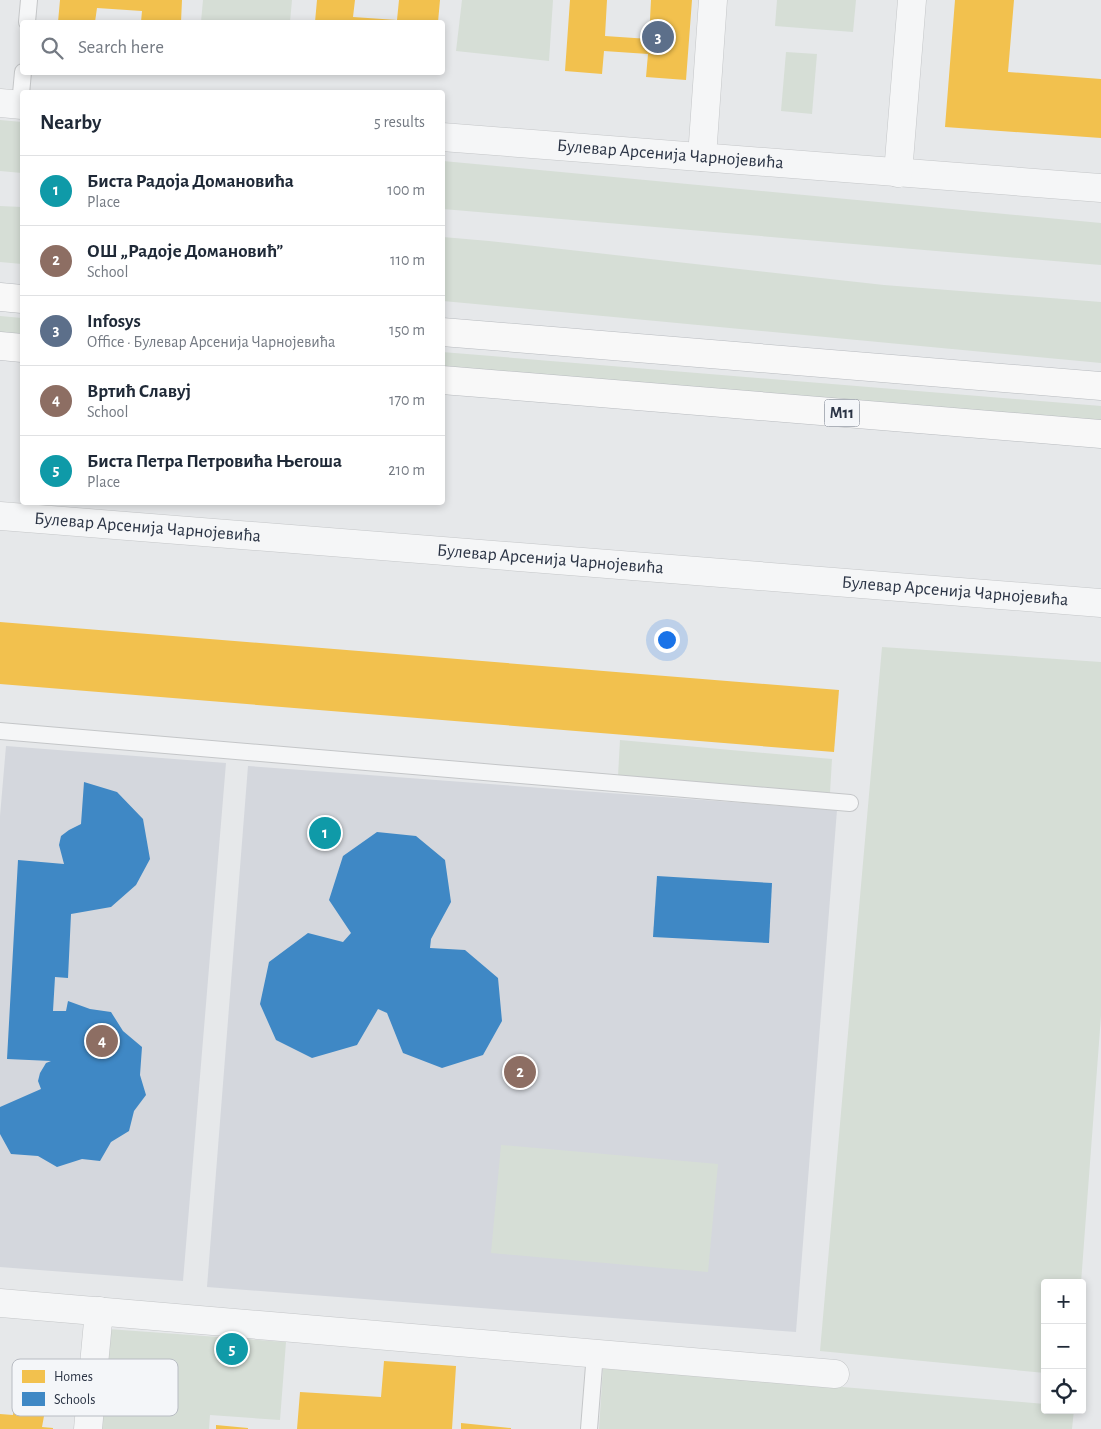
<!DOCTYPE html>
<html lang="en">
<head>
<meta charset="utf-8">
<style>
  :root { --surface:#fff; --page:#f2f2f3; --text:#1f2937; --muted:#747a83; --line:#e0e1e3; --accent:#db2777 }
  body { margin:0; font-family:"Alegreya Sans",sans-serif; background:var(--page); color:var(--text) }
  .controls { position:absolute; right:15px; bottom:15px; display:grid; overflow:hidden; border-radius:5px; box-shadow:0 2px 8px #0003 }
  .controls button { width:45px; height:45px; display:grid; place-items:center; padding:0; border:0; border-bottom:1px solid var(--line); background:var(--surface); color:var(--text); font:25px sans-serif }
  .you { position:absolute; left:666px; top:639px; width:18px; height:18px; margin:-12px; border:4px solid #fff; border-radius:50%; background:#1a73e8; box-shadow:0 0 0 8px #1a73e833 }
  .badge { display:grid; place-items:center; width:32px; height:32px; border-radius:50%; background:var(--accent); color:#fff; font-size:16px; font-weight:700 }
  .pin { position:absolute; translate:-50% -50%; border:2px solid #fff; box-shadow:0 1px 5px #0006 }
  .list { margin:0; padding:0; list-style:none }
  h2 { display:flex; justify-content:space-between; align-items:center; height:65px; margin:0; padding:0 20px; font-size:21px }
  h2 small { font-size:16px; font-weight:400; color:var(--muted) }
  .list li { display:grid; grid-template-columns:32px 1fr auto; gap:15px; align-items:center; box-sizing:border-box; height:70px; padding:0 20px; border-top:1px solid var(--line) }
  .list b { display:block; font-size:19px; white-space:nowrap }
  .list p { margin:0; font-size:16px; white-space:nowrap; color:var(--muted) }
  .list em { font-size:16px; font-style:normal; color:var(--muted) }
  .icon { flex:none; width:28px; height:28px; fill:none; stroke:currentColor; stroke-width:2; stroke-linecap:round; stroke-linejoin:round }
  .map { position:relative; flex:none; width:1101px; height:1429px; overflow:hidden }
  .search { position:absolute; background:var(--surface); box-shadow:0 2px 8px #0003; left:20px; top:20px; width:425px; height:55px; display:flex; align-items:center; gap:12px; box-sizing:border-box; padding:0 18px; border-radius:5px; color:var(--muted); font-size:19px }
  .panel { position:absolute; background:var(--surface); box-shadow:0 2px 8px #0003; left:20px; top:90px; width:425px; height:415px; border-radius:5px }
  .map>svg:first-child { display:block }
  .built { fill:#d4d7dd }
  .green { fill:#d6ded6 }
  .homes { fill:#f2c14e }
  .schools { fill:#3f88c5 }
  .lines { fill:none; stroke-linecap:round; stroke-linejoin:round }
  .lane-casing { stroke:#c4c6c8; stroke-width:18 }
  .street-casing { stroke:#c4c6c8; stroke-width:29 }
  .highway-casing { stroke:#b8bbbf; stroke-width:29 }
  .lane { stroke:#f5f6f7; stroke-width:16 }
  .street { stroke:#f5f6f7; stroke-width:28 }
  .highway { stroke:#f8f8f8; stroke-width:28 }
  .labels { text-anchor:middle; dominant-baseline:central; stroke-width:5; stroke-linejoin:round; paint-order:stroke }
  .shield { fill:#f4f6f9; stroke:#676e7b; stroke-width:1 }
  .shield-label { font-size:16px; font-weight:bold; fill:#2b3445 }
  .street-label { font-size:18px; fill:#2b3445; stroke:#f4f6f9 }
  .key { fill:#f4f6f9; stroke:#b8bcc3; stroke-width:1 }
  .key-label { font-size:14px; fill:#2b3445 }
</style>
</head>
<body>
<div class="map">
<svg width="1101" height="1429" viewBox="0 0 1101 1429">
  <rect width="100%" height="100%" fill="#e6e8ea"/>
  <g class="built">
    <path d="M6,746L226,763L183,1281L0,1267V816Z"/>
    <path d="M248,766L837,810L796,1332L207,1287Z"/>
  </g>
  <g class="green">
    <path d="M203,0H292L290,22H201Z"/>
    <path d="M462,0H553L549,61L456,51Z"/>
    <path d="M777,0H856L853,32L775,26Z"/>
    <path d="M786,52L817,54L812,114L781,111Z"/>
    <path d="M0,120L22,122V173L0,171Z"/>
    <path d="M443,161L1101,223V265L443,209Z"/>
    <path d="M0,206L22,207V264L0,262Z"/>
    <path d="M443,237L489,241L884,285L1101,302V363L443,301Z"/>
    <path d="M0,316L22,318V335L0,333Z"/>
    <path d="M442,352L1101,406V424L443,369Z"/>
    <path d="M882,647L1101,662V1016L1081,1283H1045V1373L820,1351Z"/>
    <path d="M620,740L832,759L830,793L618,776Z"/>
    <path d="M501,1145L718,1164L708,1272L491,1253Z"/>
    <path d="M108,1329L286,1342L280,1420L210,1415L209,1429H101Z"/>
    <path d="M603,1367L1045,1404V1410H1074L1072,1429H599Z"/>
  </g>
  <g class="homes">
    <path d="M60,0H182L181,22H141L142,11L97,8L95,22H58Z"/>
    <path d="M317,0H355L353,17L397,20L399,0H440L438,22H315Z"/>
    <path d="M570,0H607L605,36L649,39L651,0H692L686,80L646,77L648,54L604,51L602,74L565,71Z"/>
    <path d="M955,0H1014L1008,72L1101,79V138L945,127Z"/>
    <path d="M0,622L839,690L834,752L0,684Z"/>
    <path d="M384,1361L456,1366L452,1429H297L300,1392L381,1397Z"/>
    <path d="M14,1408L30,1409V1415L44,1416L42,1427L53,1428V1429H0V1414L13,1415Z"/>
    <path d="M461,1423L511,1428V1429H461Z"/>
    <path d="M216,1425L248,1428V1429H216Z"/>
  </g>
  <g class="schools">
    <path d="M84,782L117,792L143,819L150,859L136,885L111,907L71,914L68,978L55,977L53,1011H66L68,1001L90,1009L111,1012L123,1031L142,1047L140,1075L146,1095L134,1111L129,1131L111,1142L100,1161L82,1159L57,1167L38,1156L11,1154L0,1134V1107L41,1089L38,1081L40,1073L46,1063L51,1061L7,1059L18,860L64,864L59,845L61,836L69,830L81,824Z"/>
    <path d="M377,832L416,836L445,860L451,902L431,939L430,948L465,950L498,978L502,1021L483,1055L442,1068L403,1053L387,1013L378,1009L357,1045L312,1058L276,1040L260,1004L269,962L308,933L343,942L351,933L329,900L343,856Z"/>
    <path d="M657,876L772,883L769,943L653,937Z"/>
  </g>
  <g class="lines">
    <g class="lane-casing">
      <g id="lane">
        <path d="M27,22L29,0"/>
        <path d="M20,105L23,72"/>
        <path d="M0,731L850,803"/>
        <path d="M589,1429L595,1353"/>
      </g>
    </g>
    <g class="street-casing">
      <g id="street">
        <path d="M0,103L22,105"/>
        <path id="s1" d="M442,137L1101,188"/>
        <path d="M702,157L713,0"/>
        <path d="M898,173L912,0"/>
        <path id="s2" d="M0,516L1101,603"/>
        <path d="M0,1303L835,1374"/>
        <path d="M88,1429L99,1311"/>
      </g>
    </g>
    <g class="highway-casing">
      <g id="highway">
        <path d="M0,297L22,299"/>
        <path d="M442,332L1101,386"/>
        <path d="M0,346L22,348"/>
        <path d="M442,380L1101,434"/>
      </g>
    </g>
    <use href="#lane" class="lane"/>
    <use href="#street" class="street"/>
    <use href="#highway" class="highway"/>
  </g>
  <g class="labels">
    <rect class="shield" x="824.5" y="399.5" width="35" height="27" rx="4"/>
    <g class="shield-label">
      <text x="842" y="413">M11</text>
    </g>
    <g class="street-label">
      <text stroke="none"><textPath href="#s1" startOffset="229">Булевар Арсенија Чарнојевића</textPath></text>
      <text stroke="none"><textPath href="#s2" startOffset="148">Булевар Арсенија Чарнојевића</textPath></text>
      <text stroke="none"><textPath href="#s2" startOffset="552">Булевар Арсенија Чарнојевића</textPath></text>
      <text stroke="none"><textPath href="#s2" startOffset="958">Булевар Арсенија Чарнојевића</textPath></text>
    </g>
  </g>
  <rect x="12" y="1359" width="166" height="57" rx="8" class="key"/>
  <rect x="22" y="1370" width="23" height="13" fill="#f2c14e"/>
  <rect x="22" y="1392" width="23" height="14" fill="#3f88c5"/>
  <g class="key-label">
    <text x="54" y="1381">Homes</text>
    <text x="54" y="1404">Schools</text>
  </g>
</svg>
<div class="controls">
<button>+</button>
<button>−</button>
<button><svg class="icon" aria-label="locate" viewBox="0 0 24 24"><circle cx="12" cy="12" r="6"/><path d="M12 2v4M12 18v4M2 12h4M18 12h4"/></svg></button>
</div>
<div class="you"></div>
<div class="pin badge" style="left:325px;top:833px;background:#0f9aa8">1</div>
<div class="pin badge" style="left:520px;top:1072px;background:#8d6e63">2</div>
<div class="pin badge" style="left:658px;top:37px;background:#5c6f8a">3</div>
<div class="pin badge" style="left:102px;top:1041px;background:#8d6e63">4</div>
<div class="pin badge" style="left:232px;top:1349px;background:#0f9aa8">5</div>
<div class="search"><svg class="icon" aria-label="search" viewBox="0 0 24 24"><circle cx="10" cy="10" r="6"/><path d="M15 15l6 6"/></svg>Search here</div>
<section class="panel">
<h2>Nearby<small>5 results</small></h2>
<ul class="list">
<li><span class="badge" style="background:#0f9aa8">1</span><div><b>Биста Радоја Домановића</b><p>Place</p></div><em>100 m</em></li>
<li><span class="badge" style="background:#8d6e63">2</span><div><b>ОШ „Радоје Домановић”</b><p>School</p></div><em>110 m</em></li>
<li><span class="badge" style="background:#5c6f8a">3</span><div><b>Infosys</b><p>Office · Булевар Арсенија Чарнојевића</p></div><em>150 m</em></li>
<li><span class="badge" style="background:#8d6e63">4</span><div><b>Вртић Славуј</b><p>School</p></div><em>170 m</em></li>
<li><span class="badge" style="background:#0f9aa8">5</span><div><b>Биста Петра Петровића Његоша</b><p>Place</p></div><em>210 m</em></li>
</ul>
</section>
</div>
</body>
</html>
